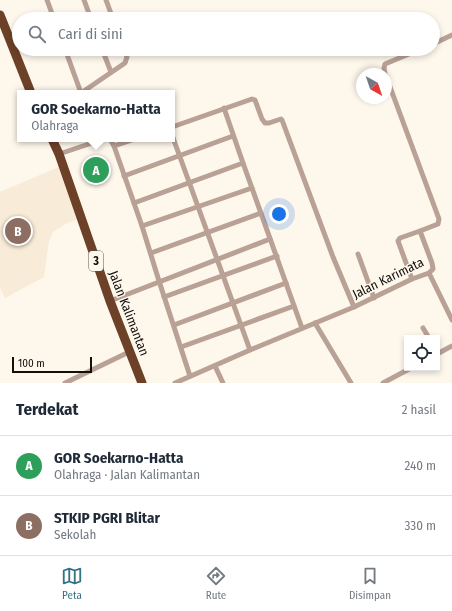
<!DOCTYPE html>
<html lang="id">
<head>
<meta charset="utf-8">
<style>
  :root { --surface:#fff; --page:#f2f2f3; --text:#1f2937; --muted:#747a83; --line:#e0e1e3; --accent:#337386 }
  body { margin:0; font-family:"Fira Sans Condensed",sans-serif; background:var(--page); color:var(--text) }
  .controls { position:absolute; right:12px; bottom:12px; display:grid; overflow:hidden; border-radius:0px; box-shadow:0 2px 6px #0003 }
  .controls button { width:36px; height:36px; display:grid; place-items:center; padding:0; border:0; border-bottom:1px solid var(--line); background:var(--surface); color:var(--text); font:20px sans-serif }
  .compass { position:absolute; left:356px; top:68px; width:36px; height:36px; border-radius:50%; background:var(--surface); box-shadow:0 2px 6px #0003; rotate:140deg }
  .scale { position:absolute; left:12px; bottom:10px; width:80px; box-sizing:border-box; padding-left:4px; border:2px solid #120f0b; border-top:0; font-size:11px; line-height:14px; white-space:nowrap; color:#120f0b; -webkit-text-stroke:3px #fef7ec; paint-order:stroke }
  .you { position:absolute; left:279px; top:214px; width:14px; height:14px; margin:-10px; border:3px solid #fff; border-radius:50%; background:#1a73e8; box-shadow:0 0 0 6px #1a73e833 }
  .badge { display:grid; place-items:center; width:26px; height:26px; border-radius:50%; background:var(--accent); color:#fff; font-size:13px; font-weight:700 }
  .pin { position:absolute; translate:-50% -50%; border:2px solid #fff; box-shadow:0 1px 4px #0006 }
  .popup { position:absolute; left:17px; top:90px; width:158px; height:52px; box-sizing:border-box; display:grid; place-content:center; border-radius:0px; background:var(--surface); filter:drop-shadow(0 1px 3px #0005); font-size:13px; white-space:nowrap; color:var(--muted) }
  .popup b { font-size:15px; color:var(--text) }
  .popup::after { content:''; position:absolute; left:50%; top:100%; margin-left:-8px; border:8px solid transparent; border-top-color:var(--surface) }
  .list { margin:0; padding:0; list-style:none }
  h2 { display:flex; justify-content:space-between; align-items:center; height:52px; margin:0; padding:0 16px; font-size:17px }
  h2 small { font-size:13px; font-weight:400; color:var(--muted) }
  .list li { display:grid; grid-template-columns:26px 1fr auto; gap:12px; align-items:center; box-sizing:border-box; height:60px; padding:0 16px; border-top:1px solid var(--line) }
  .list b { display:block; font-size:15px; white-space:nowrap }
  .list p { margin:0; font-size:13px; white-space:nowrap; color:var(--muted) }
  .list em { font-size:13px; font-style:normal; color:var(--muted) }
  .icon { flex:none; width:22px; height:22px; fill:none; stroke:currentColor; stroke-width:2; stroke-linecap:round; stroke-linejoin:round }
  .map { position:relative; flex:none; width:452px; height:383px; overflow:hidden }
  .search { position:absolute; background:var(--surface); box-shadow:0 2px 6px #0003; left:12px; right:12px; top:12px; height:44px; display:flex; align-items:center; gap:10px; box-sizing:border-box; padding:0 14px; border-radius:22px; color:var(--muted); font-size:15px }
  .sheet { height:172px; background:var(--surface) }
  nav { display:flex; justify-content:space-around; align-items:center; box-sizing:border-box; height:56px; border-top:1px solid var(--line); background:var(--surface); font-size:11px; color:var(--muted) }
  nav a { display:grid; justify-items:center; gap:2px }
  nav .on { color:var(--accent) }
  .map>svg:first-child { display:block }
  .built { fill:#f8ebd7 }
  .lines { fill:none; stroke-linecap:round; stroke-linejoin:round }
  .street { stroke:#b9a195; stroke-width:5 }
  .highway { stroke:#6d4028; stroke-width:9 }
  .labels { text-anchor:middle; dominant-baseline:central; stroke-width:3; stroke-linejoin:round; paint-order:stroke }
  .shield { fill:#fef7ec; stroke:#59554e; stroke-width:1 }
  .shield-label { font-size:12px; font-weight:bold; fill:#120f0b }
  .street-label { font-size:13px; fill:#120f0b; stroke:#fef7ec }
</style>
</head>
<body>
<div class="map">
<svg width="452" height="383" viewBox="0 0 452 383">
  <rect width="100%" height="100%" fill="#fef7ec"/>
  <path class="built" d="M61,166L79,219L67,223L53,232L49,241L44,277L5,298L0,287V192Z"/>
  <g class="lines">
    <g class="street">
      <path d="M47,0L54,19"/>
      <path d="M84,0L91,19"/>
      <path d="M106,0L113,19"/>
      <path d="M433,44L452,35"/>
      <path d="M65,49L81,93"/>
      <path d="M102,49L111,72"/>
      <path d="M385,74L384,68L385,64L421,49"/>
      <path d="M81,93L125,63L127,57L124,49"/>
      <path d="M172,127L252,99L255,100L262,119L265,123H269L281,119L282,120L333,257L354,307"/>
      <path d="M172,135L250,350"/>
      <path d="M110,139L114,146L142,226L159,281L190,376"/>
      <path d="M114,146L135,139"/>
      <path d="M59,154L104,139"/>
      <path d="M243,163L302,328"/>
      <path d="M124,176L233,136"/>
      <path d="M134,203L243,163L224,108"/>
      <path d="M142,226L252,188"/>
      <path d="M151,253L261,213"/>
      <path d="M358,254L374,298"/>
      <path d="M429,273L452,320"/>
      <path d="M412,279L398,241L400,238L420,231"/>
      <path d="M164,297L277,256"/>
      <path d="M110,301L270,239"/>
      <path d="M315,323L351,383"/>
      <path d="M174,325L286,283"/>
      <path d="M423,328L429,338"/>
      <path d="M181,347L294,306"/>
      <path d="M437,354L452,346"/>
      <path d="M215,366L223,383"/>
      <path d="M65,383L129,352"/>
      <path d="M175,383L250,350L354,307L412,279L429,273L433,269L432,263L420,231L438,224L439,219L386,76"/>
      <path d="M383,383L411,368"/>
    </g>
    <g class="highway">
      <path d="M0,15L31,93"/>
      <path d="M52,139L59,154L110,301L142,383"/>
    </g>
  </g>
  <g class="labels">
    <rect class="shield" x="89" y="251" width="14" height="20" rx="3"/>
    <g class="shield-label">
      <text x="96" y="261">3</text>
    </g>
    <g class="street-label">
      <text transform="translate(388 278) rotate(-26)">Jalan Karimata</text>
      <text transform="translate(129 313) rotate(69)">Jalan Kalimantan</text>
    </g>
  </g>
</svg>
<div class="controls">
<button><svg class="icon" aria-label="locate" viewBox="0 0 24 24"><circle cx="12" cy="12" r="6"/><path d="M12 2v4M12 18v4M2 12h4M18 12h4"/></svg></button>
</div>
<svg class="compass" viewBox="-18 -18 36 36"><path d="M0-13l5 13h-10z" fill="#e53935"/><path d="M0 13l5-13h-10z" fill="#747a83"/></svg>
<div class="scale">100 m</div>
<div class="you"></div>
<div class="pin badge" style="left:96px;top:170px;background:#2e9e5b">A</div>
<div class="popup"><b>GOR Soekarno-Hatta</b>Olahraga</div>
<div class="pin badge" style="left:18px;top:231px;background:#8d6e63">B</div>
<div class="search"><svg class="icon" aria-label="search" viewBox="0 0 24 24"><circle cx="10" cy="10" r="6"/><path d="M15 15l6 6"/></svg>Cari di sini</div>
</div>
<section class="sheet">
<h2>Terdekat<small>2 hasil</small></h2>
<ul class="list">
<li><span class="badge" style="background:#2e9e5b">A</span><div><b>GOR Soekarno-Hatta</b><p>Olahraga · Jalan Kalimantan</p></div><em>240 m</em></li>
<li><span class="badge" style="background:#8d6e63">B</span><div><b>STKIP PGRI Blitar</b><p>Sekolah</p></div><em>330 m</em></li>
</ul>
</section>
<nav>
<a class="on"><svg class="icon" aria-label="map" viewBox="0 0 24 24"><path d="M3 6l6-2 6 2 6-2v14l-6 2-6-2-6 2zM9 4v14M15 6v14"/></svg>Peta</a>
<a><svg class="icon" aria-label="directions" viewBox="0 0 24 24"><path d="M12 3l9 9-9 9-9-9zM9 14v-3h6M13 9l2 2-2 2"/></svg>Rute</a>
<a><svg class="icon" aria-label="saved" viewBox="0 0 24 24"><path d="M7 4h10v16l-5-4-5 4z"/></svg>Disimpan</a>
</nav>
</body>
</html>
